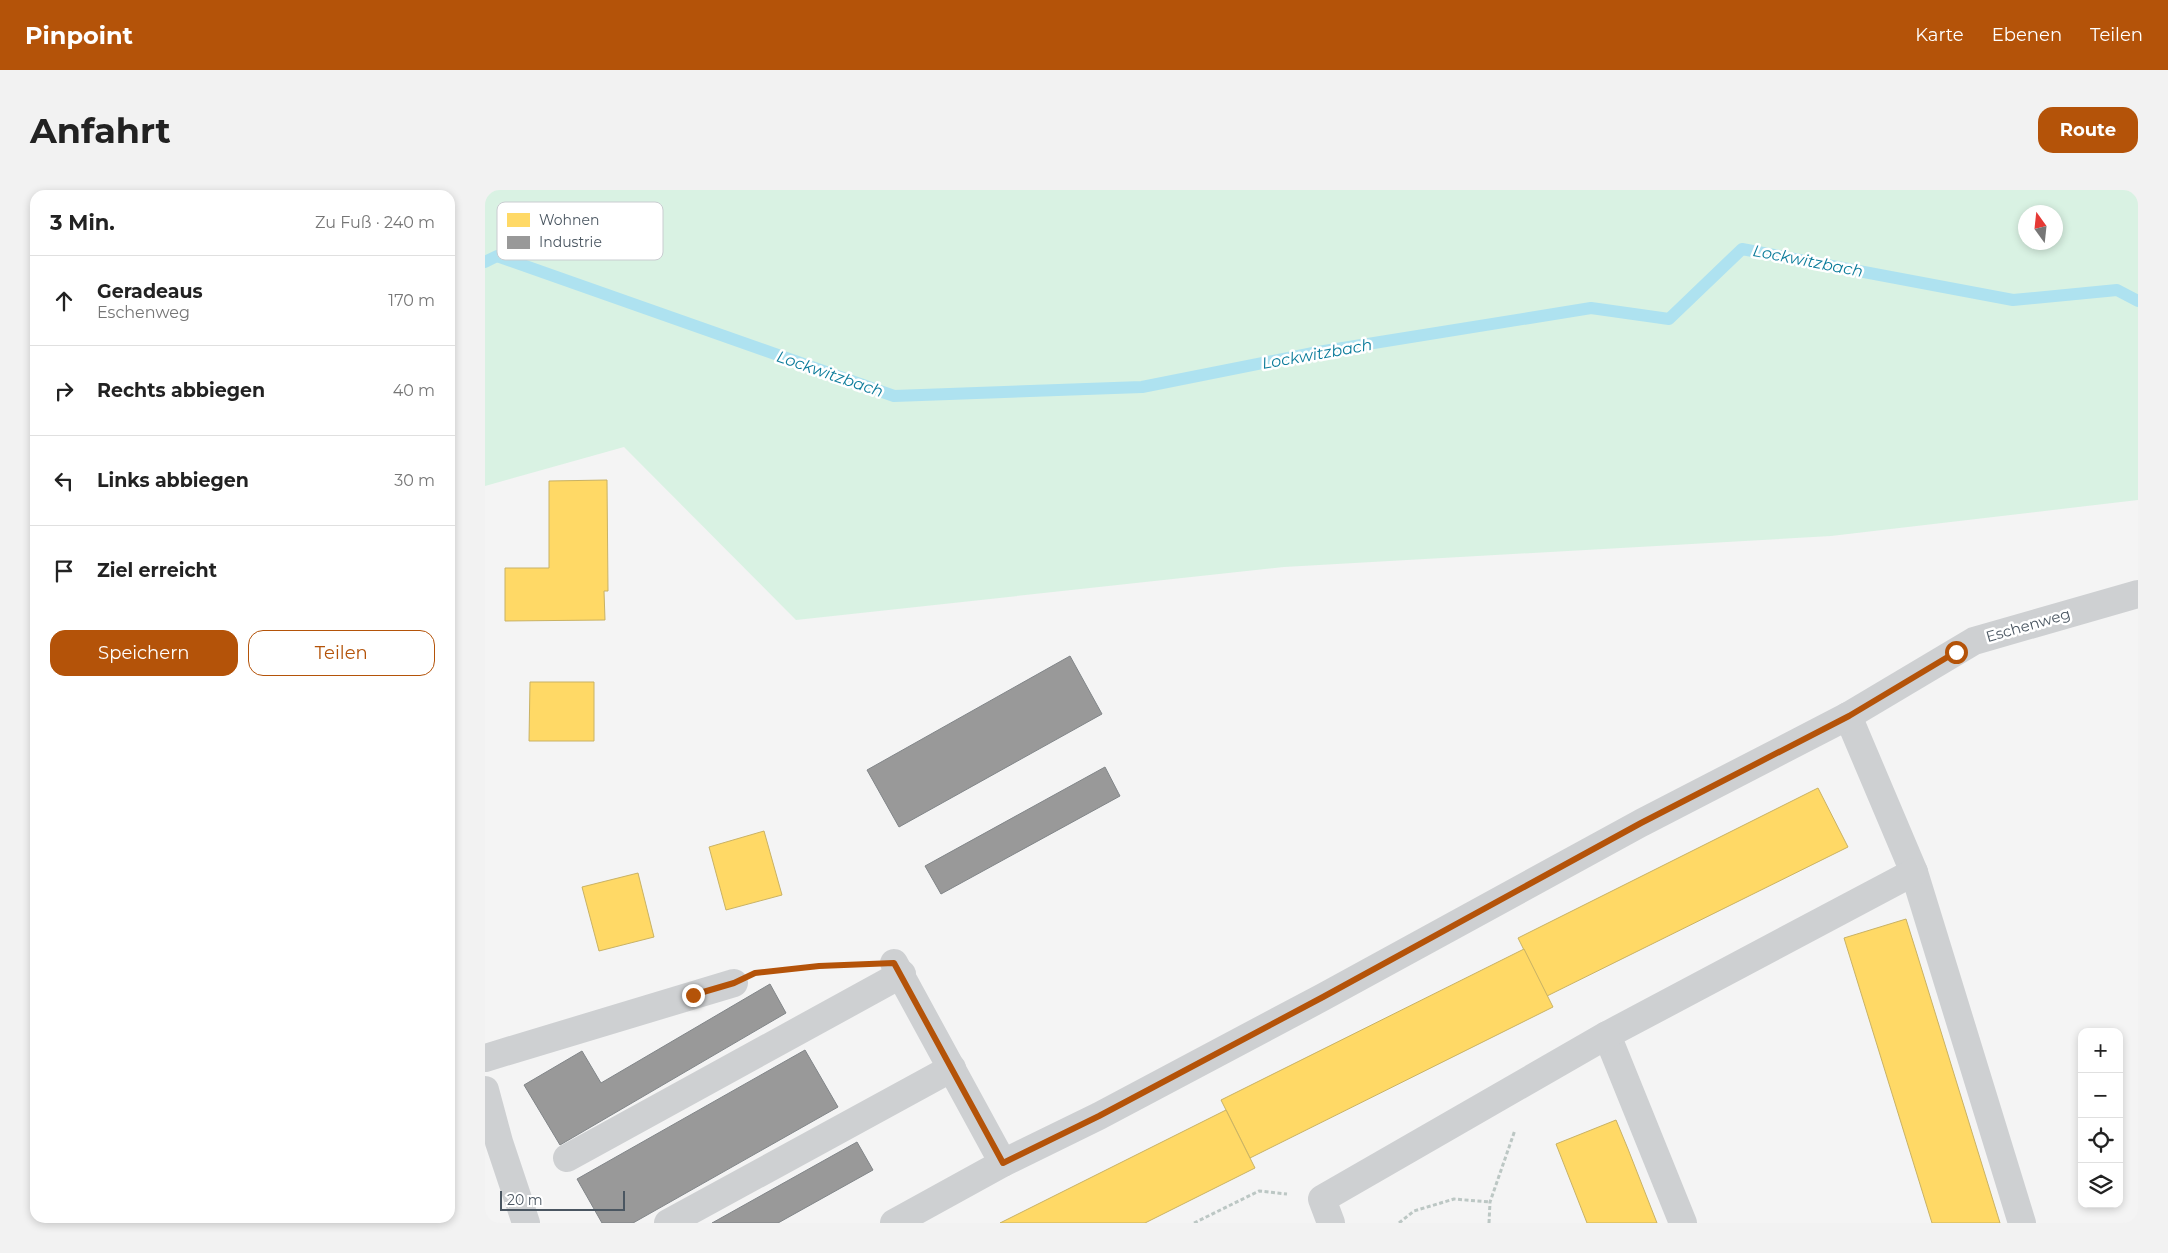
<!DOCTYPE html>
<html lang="de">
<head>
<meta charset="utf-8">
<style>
  :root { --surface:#fff; --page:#f2f2f2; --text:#222; --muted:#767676; --line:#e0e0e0; --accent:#b45309 }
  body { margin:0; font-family:Montserrat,sans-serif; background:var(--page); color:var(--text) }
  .controls { position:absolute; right:15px; bottom:15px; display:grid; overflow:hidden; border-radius:10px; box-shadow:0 2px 8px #0003 }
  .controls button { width:45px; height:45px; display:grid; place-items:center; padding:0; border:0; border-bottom:1px solid var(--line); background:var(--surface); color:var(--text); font:25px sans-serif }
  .compass { position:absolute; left:1533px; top:15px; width:45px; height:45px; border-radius:50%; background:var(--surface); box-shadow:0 2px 8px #0003; rotate:345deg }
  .scale { position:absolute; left:15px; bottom:12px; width:125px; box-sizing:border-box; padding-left:5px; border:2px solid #4a5661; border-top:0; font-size:14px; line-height:18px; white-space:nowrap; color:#4a5661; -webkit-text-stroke:4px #fff; paint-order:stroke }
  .stop { position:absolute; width:15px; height:15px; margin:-11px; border:4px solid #b45309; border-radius:50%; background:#fff }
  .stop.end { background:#b45309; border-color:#fff; box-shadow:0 1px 5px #0008 }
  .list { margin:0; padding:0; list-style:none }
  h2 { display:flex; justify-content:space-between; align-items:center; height:65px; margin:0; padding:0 20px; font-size:21px }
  h2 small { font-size:16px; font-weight:400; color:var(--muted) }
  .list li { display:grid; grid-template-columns:32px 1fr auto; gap:15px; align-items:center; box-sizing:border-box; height:90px; padding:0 20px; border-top:1px solid var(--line) }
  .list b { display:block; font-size:19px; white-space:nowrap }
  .list p { margin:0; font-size:16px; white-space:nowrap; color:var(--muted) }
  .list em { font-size:16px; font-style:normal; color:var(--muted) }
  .actions { display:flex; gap:10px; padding:15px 20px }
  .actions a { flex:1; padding:11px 0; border:1px solid var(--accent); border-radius:15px; text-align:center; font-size:18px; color:var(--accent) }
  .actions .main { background:var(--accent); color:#fff }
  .icon { flex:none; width:28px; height:28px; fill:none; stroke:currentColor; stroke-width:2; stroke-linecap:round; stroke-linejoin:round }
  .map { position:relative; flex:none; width:1653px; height:1033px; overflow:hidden; border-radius:15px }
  header { display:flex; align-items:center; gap:30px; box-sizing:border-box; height:70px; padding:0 25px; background:var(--accent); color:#fff }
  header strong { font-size:24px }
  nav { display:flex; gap:28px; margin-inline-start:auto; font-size:18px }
  .intro { display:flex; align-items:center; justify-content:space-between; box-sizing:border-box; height:120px; padding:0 30px }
  h1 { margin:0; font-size:35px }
  .button { padding:12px 22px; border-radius:15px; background:var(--accent); color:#fff; font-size:18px; font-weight:700 }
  main { display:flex; gap:30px; padding:0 30px }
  aside { flex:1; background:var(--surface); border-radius:15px; box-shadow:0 2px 8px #0003 }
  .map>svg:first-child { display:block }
  .green { fill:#d9f2e3; fill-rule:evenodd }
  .homes { fill:#ffd966; stroke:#c9b264 }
  .industry { fill:#999; stroke:#818588 }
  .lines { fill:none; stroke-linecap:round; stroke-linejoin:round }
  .stream { stroke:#aee2f0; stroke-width:12 }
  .path { stroke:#bcc7c4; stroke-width:3; stroke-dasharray:4 2.5; stroke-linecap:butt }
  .minor { stroke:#ced0d2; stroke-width:28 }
  .route { stroke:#b45309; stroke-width:6 }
  .labels { text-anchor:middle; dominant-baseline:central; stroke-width:5; stroke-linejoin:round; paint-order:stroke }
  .street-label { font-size:15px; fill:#4a5661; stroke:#fff }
  .water-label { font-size:16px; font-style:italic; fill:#0c7c9b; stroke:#fff }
  .key { fill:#fff; stroke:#c9ccd0; stroke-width:1 }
  .key-label { font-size:14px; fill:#4a5661 }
</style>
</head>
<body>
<header>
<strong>Pinpoint</strong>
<nav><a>Karte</a><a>Ebenen</a><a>Teilen</a></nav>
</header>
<div class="intro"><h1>Anfahrt</h1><a class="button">Route</a></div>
<main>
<aside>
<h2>3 Min.<small>Zu Fuß · 240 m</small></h2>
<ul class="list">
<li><svg class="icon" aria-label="ahead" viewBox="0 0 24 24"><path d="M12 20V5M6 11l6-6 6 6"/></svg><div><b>Geradeaus</b><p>Eschenweg</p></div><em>170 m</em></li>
<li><svg class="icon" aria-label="right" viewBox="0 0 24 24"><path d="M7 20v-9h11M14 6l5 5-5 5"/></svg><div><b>Rechts abbiegen</b></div><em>40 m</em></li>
<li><svg class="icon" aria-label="left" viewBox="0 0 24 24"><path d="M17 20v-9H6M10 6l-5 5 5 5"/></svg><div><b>Links abbiegen</b></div><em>30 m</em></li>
<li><svg class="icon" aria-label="arrive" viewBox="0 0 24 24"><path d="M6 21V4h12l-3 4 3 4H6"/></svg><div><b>Ziel erreicht</b></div></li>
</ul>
<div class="actions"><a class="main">Speichern</a><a>Teilen</a></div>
</aside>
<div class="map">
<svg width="1653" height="1033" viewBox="0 0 1653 1033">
  <rect width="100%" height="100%" fill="#f4f4f4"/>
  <path class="green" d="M0,0H1653V310L1346,346L799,377L311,430L139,257L0,296ZM1540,22H1570V52H1540Z"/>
  <g class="homes">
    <path d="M122,290L123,401H119L120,430L20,431V378H64V291Z"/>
    <path d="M45,492H109V551H44Z"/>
    <path d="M1333,598L1363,657L1062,806L1033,748Z"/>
    <path d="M279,641L297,705L241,720L224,657Z"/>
    <path d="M153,683L169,747L114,761L97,697Z"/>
    <path d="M1421,729L1432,764L1515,1033H1447L1359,748Z"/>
    <path d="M1039,759L1068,817L765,968L736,910Z"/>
    <path d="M741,920L770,978L660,1033H515Z"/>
    <path d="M1131,930L1143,959L1172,1033H1102L1071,954Z"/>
  </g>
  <g class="industry">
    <path d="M585,466L617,524L414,637L382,580Z"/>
    <path d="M620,577L635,606L456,704L440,676Z"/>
    <path d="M285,794L301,823L75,955L39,895L97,861L116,893Z"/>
    <path d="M320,860L353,917L148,1033H117L92,989Z"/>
    <path d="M372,952L388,980L293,1033H227Z"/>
  </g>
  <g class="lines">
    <path class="stream" d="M0,72L12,66L409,206L657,197L833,162L1106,118L1184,129L1257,59L1528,110L1632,100L1653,111"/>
    <g class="path">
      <path d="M283,782L356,775"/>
      <path d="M709,1033L774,1001L802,1004"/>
      <path d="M914,1033L929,1021L969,1009L1005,1012"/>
      <path d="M1004,1033L1005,1012L1030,940"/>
    </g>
    <g class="minor">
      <path d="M1363,526L1429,682L1537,1033"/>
      <path d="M409,773L518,973"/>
      <path d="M1122,845L1198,1033"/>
      <path d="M0,868L249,793"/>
      <path d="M0,900L14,952L41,1033"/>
      <path d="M82,968L417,784"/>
      <path d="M183,1033L467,878"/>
      <path d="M409,1033L518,973L614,926L838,807L1156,633L1363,526L1489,451L1653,404"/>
      <path d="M846,1033L837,1009L1122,845L1429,682"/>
    </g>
  </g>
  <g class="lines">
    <path class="route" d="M208,805L249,793L270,783L334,776L409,773L518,973L614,926L838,807L1156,633L1364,526L1471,462"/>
  </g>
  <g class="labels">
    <g class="street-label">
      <text transform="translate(1543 435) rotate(-16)">Eschenweg</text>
    </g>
    <g class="water-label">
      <text transform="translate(1323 71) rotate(11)">Lockwitzbach</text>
      <text transform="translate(832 164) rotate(-10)">Lockwitzbach</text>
      <text transform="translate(345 184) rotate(19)">Lockwitzbach</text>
    </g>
  </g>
  <rect x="12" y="12" width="166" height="58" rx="8" class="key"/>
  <rect x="22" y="23" width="23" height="14" fill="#ffd966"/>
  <rect x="22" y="46" width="23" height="13" fill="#999"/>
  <g class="key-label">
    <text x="54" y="35">Wohnen</text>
    <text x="54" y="57">Industrie</text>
  </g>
</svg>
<div class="controls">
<button>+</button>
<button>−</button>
<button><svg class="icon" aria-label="locate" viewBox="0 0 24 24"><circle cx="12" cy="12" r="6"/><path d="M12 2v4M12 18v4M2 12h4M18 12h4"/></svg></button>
<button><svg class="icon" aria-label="layers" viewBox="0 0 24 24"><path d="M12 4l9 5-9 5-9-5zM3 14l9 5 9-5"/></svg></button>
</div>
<svg class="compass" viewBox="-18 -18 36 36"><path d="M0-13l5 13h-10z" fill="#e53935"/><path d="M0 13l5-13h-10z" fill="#767676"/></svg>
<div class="scale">20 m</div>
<div class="stop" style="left:1471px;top:462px"></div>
<div class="stop end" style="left:208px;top:805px"></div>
</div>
</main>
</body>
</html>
